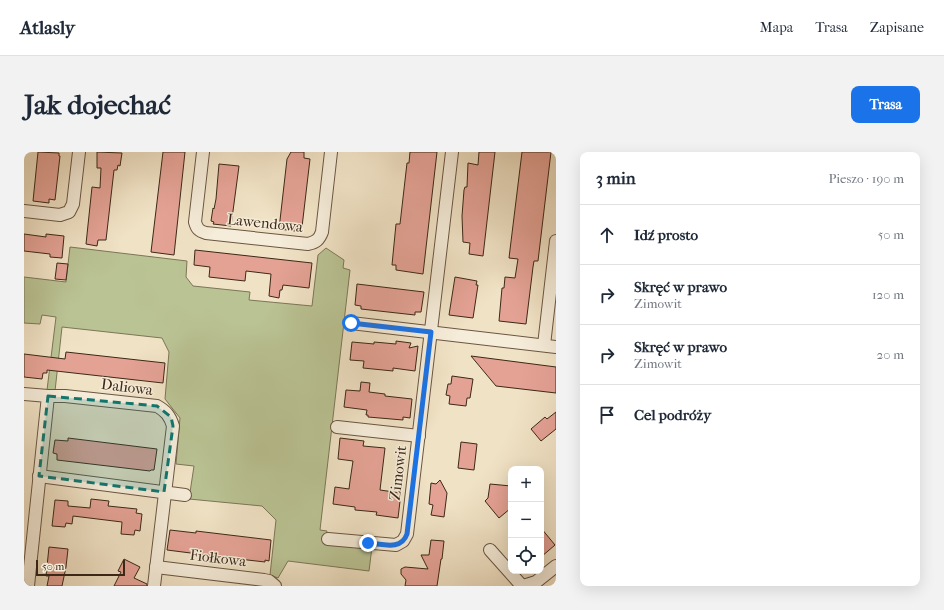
<!DOCTYPE html>
<html lang="pl">
<head>
<meta charset="utf-8">
<style>
  :root { --surface:#fff; --page:#f2f2f3; --text:#1f2937; --muted:#747a83; --line:#e0e1e3; --accent:#1a73e8 }
  body { margin:0; font-family:"IM FELL French Canon",serif; background:var(--page); color:var(--text) }
  .controls { position:absolute; right:12px; bottom:12px; display:grid; overflow:hidden; border-radius:8px; box-shadow:0 4px 16px #0002 }
  .controls button { width:36px; height:36px; display:grid; place-items:center; padding:0; border:0; border-bottom:1px solid var(--line); background:var(--surface); color:var(--text); font:20px sans-serif }
  .scale { position:absolute; left:12px; bottom:10px; width:89px; box-sizing:border-box; padding-left:4px; border:2px solid #3d2817; border-top:0; font-size:11px; line-height:14px; white-space:nowrap; color:#3d2817; -webkit-text-stroke:3px #f5ecd9; paint-order:stroke }
  .stop { position:absolute; width:12px; height:12px; margin:-9px; border:3px solid #1a73e8; border-radius:50%; background:#fff }
  .stop.end { background:#1a73e8; border-color:#fff; box-shadow:0 1px 4px #0008 }
  .list { margin:0; padding:0; list-style:none }
  h2 { display:flex; justify-content:space-between; align-items:center; height:52px; margin:0; padding:0 16px; font-size:17px }
  h2 small { font-size:13px; font-weight:400; color:var(--muted) }
  .list li { display:grid; grid-template-columns:26px 1fr auto; gap:12px; align-items:center; box-sizing:border-box; height:60px; padding:0 16px; border-top:1px solid var(--line) }
  .list b { display:block; font-size:15px; white-space:nowrap }
  .list p { margin:0; font-size:13px; white-space:nowrap; color:var(--muted) }
  .list em { font-size:13px; font-style:normal; color:var(--muted) }
  .icon { flex:none; width:22px; height:22px; fill:none; stroke:currentColor; stroke-width:2; stroke-linecap:round; stroke-linejoin:round }
  .map { position:relative; flex:none; width:532px; height:434px; overflow:hidden; border-radius:8px }
  header { display:flex; align-items:center; gap:24px; box-sizing:border-box; height:56px; padding:0 20px; background:var(--surface); border-bottom:1px solid var(--line) }
  header strong { font-size:19px }
  nav { display:flex; gap:22px; margin-inline-start:auto; font-size:14px }
  .intro { display:flex; align-items:center; justify-content:space-between; box-sizing:border-box; height:96px; padding:0 24px }
  h1 { margin:0; font-size:28px }
  .button { padding:10px 18px; border-radius:8px; background:var(--accent); color:#fff; font-size:14px; font-weight:700 }
  main { display:flex; gap:24px; padding:0 24px }
  aside { flex:1; background:var(--surface); border-radius:8px; box-shadow:0 4px 16px #0002 }
  .map>svg:first-child { display:block }
  .green { fill:#bac394; stroke:#7c7656 }
  .building { fill:#e4a295; stroke:#3d2817 }
  .lines { fill:none; stroke-linecap:round; stroke-linejoin:round }
  .minor-casing { stroke:#6a5642; stroke-width:14 }
  .minor { stroke:#f5ecd9; stroke-width:12 }
  .route { stroke:#1a73e8; stroke-width:5 }
  .marked { fill:#0f766e; fill-opacity:0.2; stroke:#0f766e; stroke-width:3; stroke-dasharray:8 5; stroke-linejoin:round }
  .labels { text-anchor:middle; dominant-baseline:central; stroke-width:3; stroke-linejoin:round; paint-order:stroke }
  .street-label { font-size:15px; fill:#3d2817; stroke:#f5ecd9 }
</style>
</head>
<body>
<header>
<strong>Atlasly</strong>
<nav><a>Mapa</a><a>Trasa</a><a>Zapisane</a></nav>
</header>
<div class="intro"><h1>Jak dojechać</h1><a class="button">Trasa</a></div>
<main>
<div class="map">
<svg width="532" height="434" viewBox="0 0 532 434">
  <rect width="100%" height="100%" fill="#f0e2c5"/>
  <filter id="stains"><feTurbulence type="fractalNoise" baseFrequency=".005" numOctaves="4"/><feColorMatrix values="0 0 0 0 .2 0 0 0 0 .09 0 0 0 0 .02 0 0 0 .5 -.17"/></filter>
  <radialGradient id="worn" r=".72"><stop offset=".6" stop-color="#630" stop-opacity="0"/><stop offset="1" stop-color="#630" stop-opacity=".3"/></radialGradient>
  <path class="green" d="M46,95L163,109L162,125L169,134L226,140L225,148L288,154L294,103L302,96L320,108L319,116L326,118L296,378L303,379L301,389L348,395L345,419L264,409L254,426L246,423L252,368L238,354L165,347L170,314L152,312L156,266L141,247L145,200L138,186L38,175L31,239L23,238L32,165L18,163L16,172L0,171V125L42,130Z"/>
  <g class="building">
    <path d="M14,0L35,1V4H36L31,48L25,47V51L9,49Z"/>
    <path d="M73,0L98,1L96,14L94,13L93,18H90L82,88H74L73,94L62,92L68,35L76,36L77,16H73Z"/>
    <path d="M139,0H161L150,103L127,100Z"/>
    <path d="M267,0H280V6L286,7L278,75L272,74L271,79L255,77L263,7Z"/>
    <path d="M386,0H413L399,122L372,118V113H368L372,72H376L383,11H385Z"/>
    <path d="M455,0H471L459,104L445,102L446,91L439,90L438,64L440,38L441,35H443L444,11L454,13Z"/>
    <path d="M498,0H527L514,109H510L509,115L502,172L475,169L478,136H480L481,125L491,126L494,107L485,106Z"/>
    <path d="M195,12L215,14L207,74L189,72L190,70L187,69L189,56L190,57L192,47Z"/>
    <path d="M0,82L22,85V82L40,84L38,106L26,105V102L0,99Z"/>
    <path d="M171,98L288,111L285,136L259,133L258,138H256L255,146L245,144L247,122L222,119L221,129L185,125L186,115L170,113Z"/>
    <path d="M33,111L44,112L42,128L31,127Z"/>
    <path d="M431,125L453,129L452,133H454L449,166L425,163Z"/>
    <path d="M333,132L400,140L397,160H391V163L337,157V154L331,153Z"/>
    <path d="M372,189L387,191L385,196L394,194L391,219L369,216V219L339,216L340,209L326,208L328,190L350,192V190L372,192Z"/>
    <path d="M42,200L141,211L139,231L23,218V221H19L18,227L0,225V202L41,207Z"/>
    <path d="M447,204L532,215V241L472,234Z"/>
    <path d="M428,224L449,227L446,246H443L442,254L425,252L426,244L422,243L424,232H427Z"/>
    <path d="M337,230L346,231L345,240L361,242V244L388,247L386,266L379,265V268L344,265V263H342L343,258L320,255L322,238L336,239Z"/>
    <path d="M532,260V277L517,289L507,277L521,265L523,267Z"/>
    <path d="M44,286L133,297L130,318H127L126,319L33,308V302L29,301L31,288L44,289Z"/>
    <path d="M316,286L340,289L339,294L361,296L356,338L377,341L374,366L352,363L353,360L331,358V355L309,352L311,335L325,337L326,329L329,309L314,307Z"/>
    <path d="M437,290L453,292L450,318L434,316Z"/>
    <path d="M416,328L423,341L420,365L407,363L409,353L405,352L407,331L412,332Z"/>
    <path d="M466,332L487,334V356L475,366L461,349L464,346Z"/>
    <path d="M67,347L85,349L84,354L113,357L112,361L118,362L116,379L111,378L110,383L97,382L98,370L49,364L48,372L42,371L41,375L28,374L31,348L44,349V354L66,356Z"/>
    <path d="M517,376L531,393L517,405Z"/>
    <path d="M146,378L172,381V379L247,388L245,409L241,408V410L206,406L143,398Z"/>
    <path d="M407,388L420,389L418,407H417L413,434H381L382,428L377,422V417L381,415L404,417L397,403H405Z"/>
    <path d="M25,395L44,397L42,415L38,434H23L25,424H22Z"/>
    <path d="M100,407L116,415L110,426L123,432V434H90L97,420L94,419Z"/>
  </g>
  <g class="lines">
    <g class="minor-casing">
      <g id="minor">
        <path d="M179,0L171,70C173,77 175,79 182,81L284,92C292,90 295,88 298,80L307,0"/>
        <path d="M0,59L36,63L45,60L49,52L55,0"/>
        <path d="M327,171L532,195"/>
        <path d="M520,193L532,89"/>
        <path d="M0,242L24,244L4,434"/>
        <path d="M24,244H41L133,254C142,259 146,264 149,274L130,434"/>
        <path d="M313,275L395,284"/>
        <path d="M15,324L161,343"/>
        <path d="M304,387L372,393L379,389L383,382L428,0"/>
        <path d="M466,398L498,434"/>
        <path d="M132,415L240,428L245,429L251,434"/>
        <path d="M499,434L512,430L532,414"/>
      </g>
    </g>
    <use href="#minor" class="minor"/>
  </g>
  <g class="lines">
    <path class="route" d="M327,171L407,180L383,382C377,399 359,392 344,391"/>
  </g>
  <path class="marked" d="M24,244L133,254L147,265L149,274L140,340L15,324Z"/>
  <g class="labels">
    <g class="street-label">
      <text transform="translate(241 71) rotate(6)">Lawendowa</text>
      <text transform="translate(103 235) rotate(7)">Daliowa</text>
      <text transform="translate(374 321) rotate(-83)">Zimowit</text>
      <text transform="translate(194 406) rotate(7)">Fiołkowa</text>
    </g>
  </g>
  <rect width="100%" height="100%" filter="url(#stains)"/>
  <rect width="100%" height="100%" fill="url(#worn)"/>
</svg>
<div class="controls">
<button>+</button>
<button>−</button>
<button><svg class="icon" aria-label="locate" viewBox="0 0 24 24"><circle cx="12" cy="12" r="6"/><path d="M12 2v4M12 18v4M2 12h4M18 12h4"/></svg></button>
</div>
<div class="scale">50 m</div>
<div class="stop" style="left:327px;top:171px"></div>
<div class="stop end" style="left:344px;top:391px"></div>
</div>
<aside>
<h2>3 min<small>Pieszo · 190 m</small></h2>
<ul class="list">
<li><svg class="icon" aria-label="ahead" viewBox="0 0 24 24"><path d="M12 20V5M6 11l6-6 6 6"/></svg><div><b>Idź prosto</b></div><em>50 m</em></li>
<li><svg class="icon" aria-label="right" viewBox="0 0 24 24"><path d="M7 20v-9h11M14 6l5 5-5 5"/></svg><div><b>Skręć w prawo</b><p>Zimowit</p></div><em>120 m</em></li>
<li><svg class="icon" aria-label="right" viewBox="0 0 24 24"><path d="M7 20v-9h11M14 6l5 5-5 5"/></svg><div><b>Skręć w prawo</b><p>Zimowit</p></div><em>20 m</em></li>
<li><svg class="icon" aria-label="arrive" viewBox="0 0 24 24"><path d="M6 21V4h12l-3 4 3 4H6"/></svg><div><b>Cel podróży</b></div></li>
</ul>
</aside>
</main>
</body>
</html>
